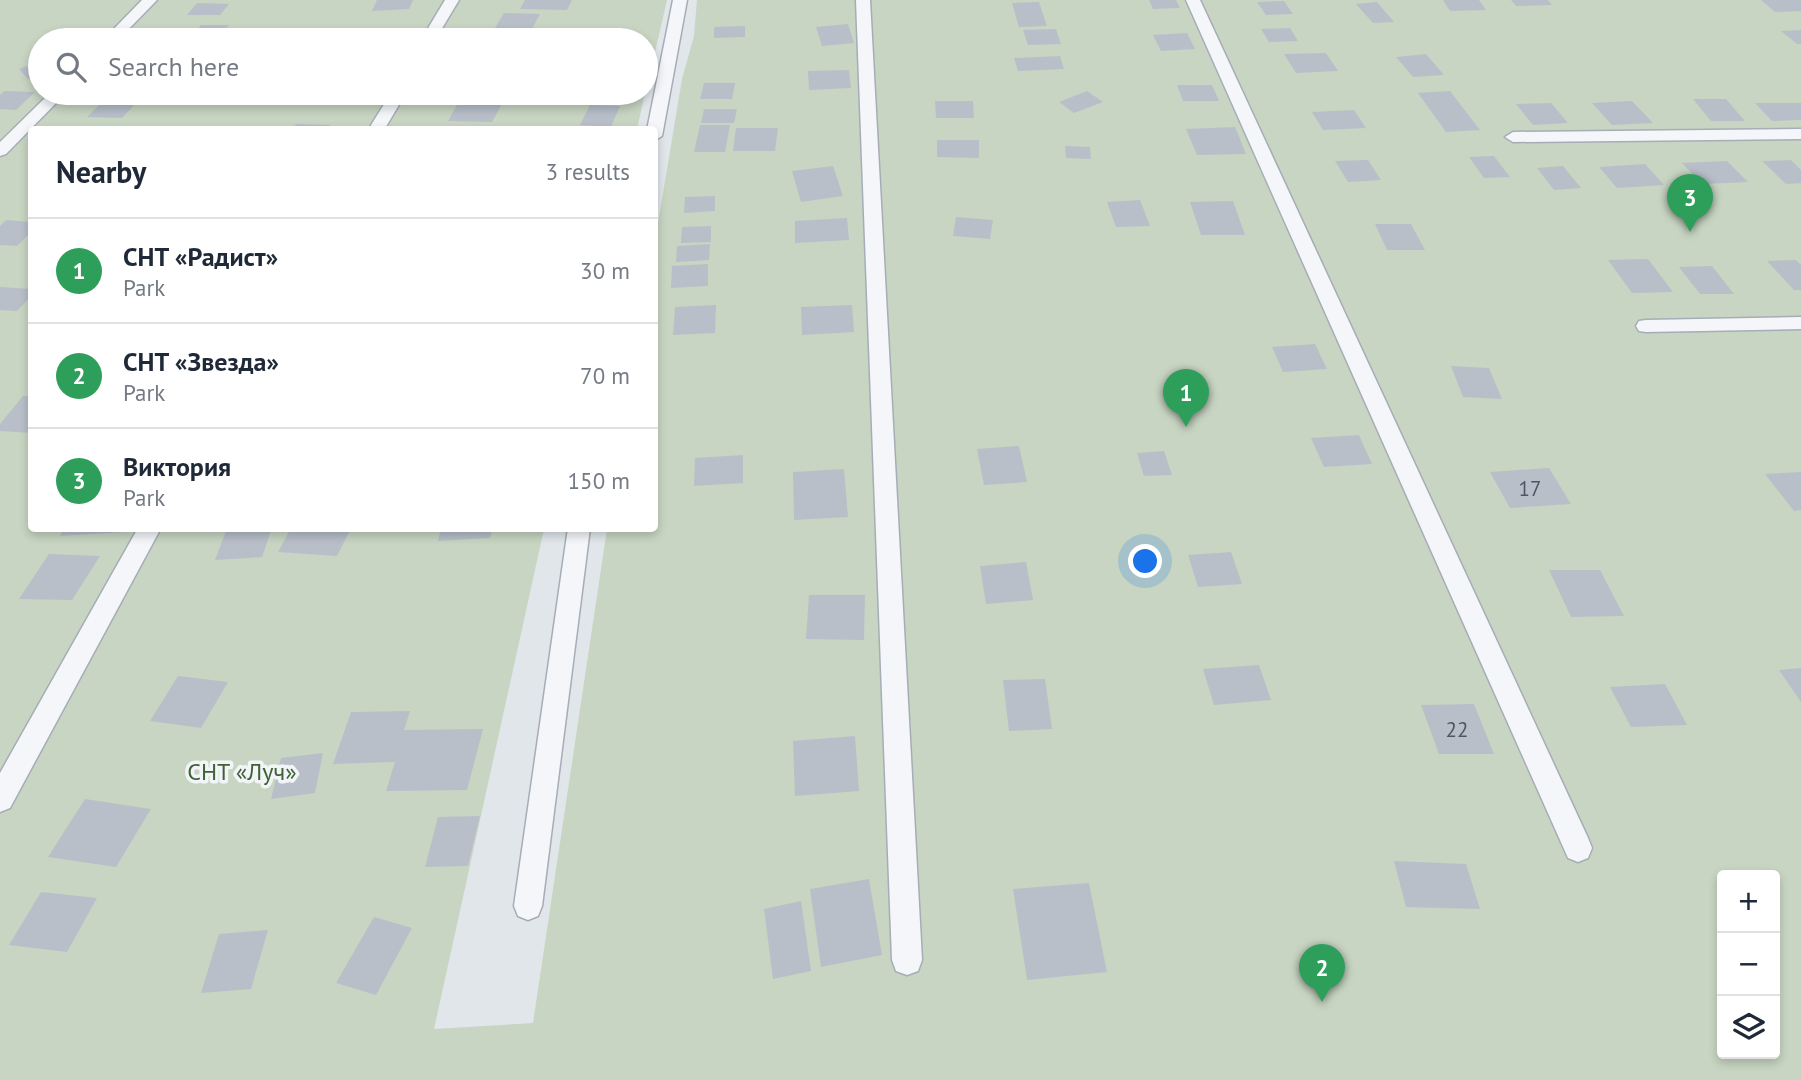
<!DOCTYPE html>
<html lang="en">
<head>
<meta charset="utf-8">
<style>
  :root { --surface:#fff; --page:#f6f6f7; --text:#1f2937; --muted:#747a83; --line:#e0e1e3; --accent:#b45309 }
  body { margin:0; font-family:"PT Sans",sans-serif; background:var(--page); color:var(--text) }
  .controls { position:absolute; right:21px; bottom:21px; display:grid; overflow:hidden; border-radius:7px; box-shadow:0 4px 10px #0003 }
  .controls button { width:63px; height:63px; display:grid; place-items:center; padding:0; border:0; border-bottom:2px solid var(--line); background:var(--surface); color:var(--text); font:35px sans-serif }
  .you { position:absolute; left:1146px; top:562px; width:24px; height:24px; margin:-18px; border:5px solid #fff; border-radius:50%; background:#1a73e8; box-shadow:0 0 0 10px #1a73e833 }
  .badge { display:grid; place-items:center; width:46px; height:46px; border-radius:50%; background:var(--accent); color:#fff; font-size:23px; font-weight:700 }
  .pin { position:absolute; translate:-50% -58px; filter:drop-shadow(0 2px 4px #0008) }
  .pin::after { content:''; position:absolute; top:37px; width:24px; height:21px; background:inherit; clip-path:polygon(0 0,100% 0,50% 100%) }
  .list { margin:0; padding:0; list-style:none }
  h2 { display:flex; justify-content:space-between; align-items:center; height:91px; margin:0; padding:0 28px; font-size:30px }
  h2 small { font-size:23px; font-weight:400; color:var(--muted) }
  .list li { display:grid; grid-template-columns:46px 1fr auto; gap:21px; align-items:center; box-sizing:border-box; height:105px; padding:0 28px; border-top:2px solid var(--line) }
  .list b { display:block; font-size:26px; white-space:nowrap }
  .list p { margin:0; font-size:23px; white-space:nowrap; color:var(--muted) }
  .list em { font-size:23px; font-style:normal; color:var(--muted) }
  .icon { flex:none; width:38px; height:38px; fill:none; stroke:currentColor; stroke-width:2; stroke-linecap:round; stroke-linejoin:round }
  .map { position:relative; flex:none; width:1801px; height:1080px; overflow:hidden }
  .search { position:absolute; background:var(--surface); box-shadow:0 4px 10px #0003; left:28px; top:28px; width:630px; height:77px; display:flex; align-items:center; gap:18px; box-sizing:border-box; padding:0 24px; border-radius:38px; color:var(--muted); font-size:26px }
  .panel { position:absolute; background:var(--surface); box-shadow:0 4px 10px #0003; left:28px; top:126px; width:630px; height:406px; border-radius:7px }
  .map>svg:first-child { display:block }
  .green { fill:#c8d5c2; fill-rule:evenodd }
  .building { fill:#b8bfc9 }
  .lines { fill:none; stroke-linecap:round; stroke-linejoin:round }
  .service-casing { stroke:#a6adb6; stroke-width:3 }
  .service { fill:#f5f6f9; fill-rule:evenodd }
  .labels { text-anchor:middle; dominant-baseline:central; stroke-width:7; stroke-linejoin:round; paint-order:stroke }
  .number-label { font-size:21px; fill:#4c5765 }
  .park-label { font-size:24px; fill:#406135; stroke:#f1f5f8 }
</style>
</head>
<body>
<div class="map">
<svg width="1801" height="1080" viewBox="0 0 1801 1080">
  <rect width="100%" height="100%" fill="#e1e6eb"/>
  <path class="green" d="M0,0H667L646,91V40H40V93H645L637,129L32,130V528L544,529L434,1029L533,1023L607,529L654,528L655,241L682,79L694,36L697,0H1801V1080H0ZM1722,875H1775V1054H1722Z"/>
  <g class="building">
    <path d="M377,0H413L409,9L372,11Z"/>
    <path d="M525,0H572L567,10L520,9Z"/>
    <path d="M1149,0H1176L1180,8L1153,9Z"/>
    <path d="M1443,0H1479L1486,10L1450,11Z"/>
    <path d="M1511,0H1548L1552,5L1516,6Z"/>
    <path d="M1761,0H1801V11L1775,12Z"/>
    <path d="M1284,1L1293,14L1266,15L1257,2Z"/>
    <path d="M1039,2L1047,26L1019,27L1012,3Z"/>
    <path d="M1377,2L1394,22L1373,23L1356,4Z"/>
    <path d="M197,3L229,4L220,15H187Z"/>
    <path d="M504,13L540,14L532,29L495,28Z"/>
    <path d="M848,24L854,43L822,46L816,27Z"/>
    <path d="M201,25H229L221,35H193Z"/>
    <path d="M745,26V37L714,38V27Z"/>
    <path d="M1290,28L1298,41L1269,42L1261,29Z"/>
    <path d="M1056,29L1061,44L1028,45L1023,30Z"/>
    <path d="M1801,30V44H1797L1781,31Z"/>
    <path d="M1187,33L1195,49L1161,51L1153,35Z"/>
    <path d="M507,35H537L535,40H503Z"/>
    <path d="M1326,53L1338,71L1296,73L1284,54Z"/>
    <path d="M1426,54L1444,75L1413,77L1396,57Z"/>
    <path d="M1060,56L1064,69L1018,71L1014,58Z"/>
    <path d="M40,61V75L28,79L19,69Z"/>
    <path d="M849,70L851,88L809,90L808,71Z"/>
    <path d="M704,83H735L732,99H700Z"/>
    <path d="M1177,85H1212L1219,101H1183Z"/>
    <path d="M4,91L35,92L16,110L0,109V95Z"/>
    <path d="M1087,91L1103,102L1074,113L1059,102Z"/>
    <path d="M1450,91L1480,130L1446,132L1418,93Z"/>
    <path d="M299,93H335L327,105H290Z"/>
    <path d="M597,93H622L621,99L596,100Z"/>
    <path d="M1693,99H1726L1745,121H1711Z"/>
    <path d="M104,100L138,101L122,118L87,117Z"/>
    <path d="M935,101H973L974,118H936Z"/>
    <path d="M1632,101L1653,123L1612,125L1592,103Z"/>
    <path d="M458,103L502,104L492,122L448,121Z"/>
    <path d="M1551,103L1568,123L1533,125L1516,104Z"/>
    <path d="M1755,103H1801V120L1772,121Z"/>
    <path d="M590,105L620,106L611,127L580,125Z"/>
    <path d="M704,109H737L734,123H701Z"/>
    <path d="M1354,110L1366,128L1323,130L1312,112Z"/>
    <path d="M296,124L330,125L327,130H292Z"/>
    <path d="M700,125H730L725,152H694Z"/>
    <path d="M1235,127L1246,154L1197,155L1186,129Z"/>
    <path d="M736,128H778L775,151H733Z"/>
    <path d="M937,140H979V158L937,157Z"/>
    <path d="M1065,146L1090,147L1091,159L1066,158Z"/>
    <path d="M1494,156L1510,177L1484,178L1469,157Z"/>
    <path d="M1368,160L1381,180L1348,182L1335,161Z"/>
    <path d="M1791,160L1801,170V183L1786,184L1762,161Z"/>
    <path d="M1727,161L1748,182L1702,184L1682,163Z"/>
    <path d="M1645,164L1664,185L1617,188L1599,167Z"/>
    <path d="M833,166L843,196L801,202L792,171Z"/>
    <path d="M1563,166L1581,188L1554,190L1537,168Z"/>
    <path d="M715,196V211L684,213L685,197Z"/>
    <path d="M1140,200L1150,226L1116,227L1107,202Z"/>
    <path d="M1233,201L1245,235H1201L1190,202Z"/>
    <path d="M956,217L993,220L990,239L953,236Z"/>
    <path d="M847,218L849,240L795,243V221Z"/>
    <path d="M6,220L32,222V231L17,246L0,245V226Z"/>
    <path d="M1375,224H1411L1425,250H1387Z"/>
    <path d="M711,226V242L681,243L682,227Z"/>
    <path d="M710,244L709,260L676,262L677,246Z"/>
    <path d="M1648,259L1673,292L1632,293L1608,260Z"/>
    <path d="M1796,260L1801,265V290H1794L1767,261Z"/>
    <path d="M708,264V286L671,288L672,266Z"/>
    <path d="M1712,266L1734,294H1700L1679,267Z"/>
    <path d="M0,287L32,289V295L17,311L0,310Z"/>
    <path d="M716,305L715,333L673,335L675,307Z"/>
    <path d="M852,305L854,332L802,335L801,307Z"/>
    <path d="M1315,344L1327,369L1283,372L1272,347Z"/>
    <path d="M1451,366L1489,368L1502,399L1463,397Z"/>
    <path d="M23,396H32V433L0,431V424Z"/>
    <path d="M1359,435L1372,464L1324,467L1311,438Z"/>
    <path d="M1019,446L1027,482L984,485L977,449Z"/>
    <path d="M1164,451L1172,475L1144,476L1137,453Z"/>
    <path d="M743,455V483L694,486L695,458Z"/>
    <path d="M1549,468L1571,504L1510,508L1490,472Z"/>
    <path d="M844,469L848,517L794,520L793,472Z"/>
    <path d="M1801,472V510L1794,511L1765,474Z"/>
    <path d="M64,528H129L127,532L60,536Z"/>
    <path d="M227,528H272L262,557L215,560Z"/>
    <path d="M291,528H351L337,556L278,552Z"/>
    <path d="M441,528H493L490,538L438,541Z"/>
    <path d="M1231,552L1242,584L1198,587L1188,555Z"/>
    <path d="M49,554L100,556L72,600L19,599Z"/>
    <path d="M1026,562L1033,600L986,604L980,566Z"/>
    <path d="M1549,570H1600L1624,616L1571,617Z"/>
    <path d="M809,595H865L864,640L806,639Z"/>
    <path d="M1259,665L1271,700L1214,705L1203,669Z"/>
    <path d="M1801,668V702L1779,670Z"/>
    <path d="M178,676L228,682L201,728L150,721Z"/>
    <path d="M1045,679L1052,729L1009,731L1003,680Z"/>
    <path d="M1665,684L1687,725L1631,727L1610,687Z"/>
    <path d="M1474,704L1494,754H1439L1421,705Z"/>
    <path d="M410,711L404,730L483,729L467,790L386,791L395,762L333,764L351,712Z"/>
    <path d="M855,736L859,791L795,796L793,741Z"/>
    <path d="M323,753L315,793L271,799L281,758Z"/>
    <path d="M85,799L151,809L116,867L48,857Z"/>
    <path d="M480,816L468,866L425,867L438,817Z"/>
    <path d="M1394,861L1466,864L1480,909L1406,907Z"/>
    <path d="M869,879L882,955L821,967L810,889Z"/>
    <path d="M1089,883L1107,972L1027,980L1013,889Z"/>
    <path d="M41,892L97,898L67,952L9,945Z"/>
    <path d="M801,901L811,971L773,979L764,909Z"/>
    <path d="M374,917L412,928L376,995L336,983Z"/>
    <path d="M268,930L251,989L201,993L219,934Z"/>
  </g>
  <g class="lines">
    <g class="service-casing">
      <g id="service">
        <path d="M142,0H157L118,40H103Z"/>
        <path d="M445,0H459L435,40H421Z"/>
        <path d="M673,0H687L662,136L654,141V130H647Z"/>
        <path d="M856,0H870L922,960L918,971L907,975L896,971L892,960Z"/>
        <path d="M1186,0H1200L1588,838L1592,848L1588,858L1578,862L1568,858Z"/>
        <path d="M50,93H66L6,154L0,156V142Z"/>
        <path d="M391,93H406L384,130H368Z"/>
        <path d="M1801,129V139L1513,142L1505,137L1513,132Z"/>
        <path d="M1801,317V329L1646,332L1639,331L1636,326L1639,321L1646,320Z"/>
        <path d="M138,528H161L10,808L0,812V773Z"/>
        <path d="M568,528H590L542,906L538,916L528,920L518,916L514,906Z"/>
      </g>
    </g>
    <use href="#service" class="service"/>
  </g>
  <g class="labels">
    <g class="number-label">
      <text x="1530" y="488">17</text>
      <text x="1457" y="729">22</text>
    </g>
    <g class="park-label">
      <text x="242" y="771">СНТ «Луч»</text>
    </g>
  </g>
</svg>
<div class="controls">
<button>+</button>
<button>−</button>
<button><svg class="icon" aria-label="layers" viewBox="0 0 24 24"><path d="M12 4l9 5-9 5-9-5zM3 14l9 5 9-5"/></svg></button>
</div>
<div class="you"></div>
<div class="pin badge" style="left:1186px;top:427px;background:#2e9e5b">1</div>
<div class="pin badge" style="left:1322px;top:1002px;background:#2e9e5b">2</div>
<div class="pin badge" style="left:1690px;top:232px;background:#2e9e5b">3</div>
<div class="search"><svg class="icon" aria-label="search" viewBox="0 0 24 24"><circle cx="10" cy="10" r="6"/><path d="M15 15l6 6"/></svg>Search here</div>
<section class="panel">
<h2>Nearby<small>3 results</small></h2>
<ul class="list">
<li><span class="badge" style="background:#2e9e5b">1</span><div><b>СНТ «Радист»</b><p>Park</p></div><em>30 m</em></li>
<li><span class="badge" style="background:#2e9e5b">2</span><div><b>СНТ «Звезда»</b><p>Park</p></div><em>70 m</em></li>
<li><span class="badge" style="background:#2e9e5b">3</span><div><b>Виктория</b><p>Park</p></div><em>150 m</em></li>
</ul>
</section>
</div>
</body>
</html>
